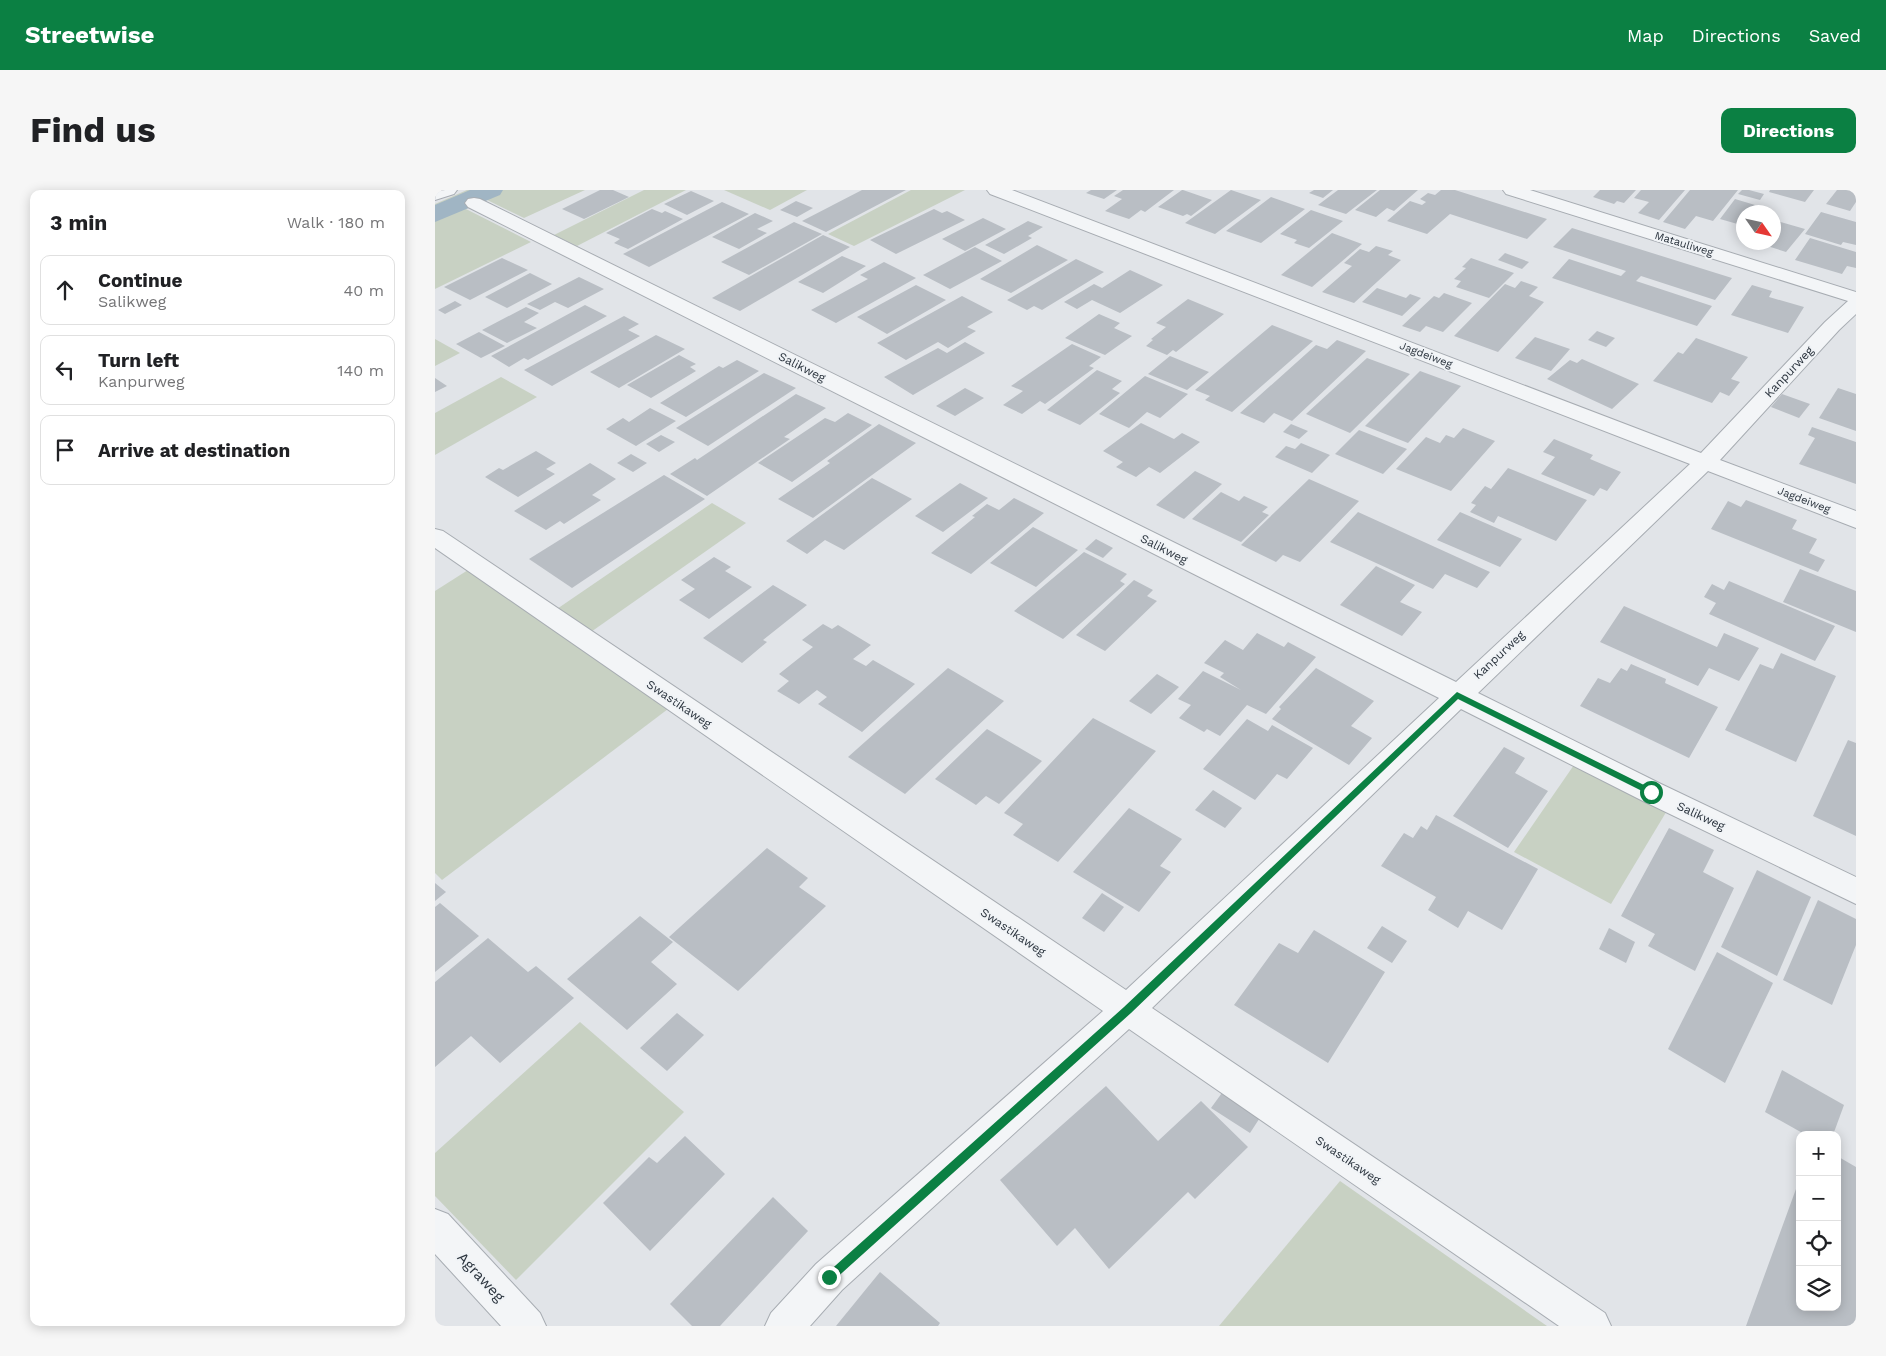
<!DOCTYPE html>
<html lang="en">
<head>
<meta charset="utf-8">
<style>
  :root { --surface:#fff; --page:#f6f6f6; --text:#202124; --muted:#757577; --line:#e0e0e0; --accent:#0b8043 }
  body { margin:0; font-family:"Work Sans",sans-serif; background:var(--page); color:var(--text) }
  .controls { position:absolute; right:15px; bottom:15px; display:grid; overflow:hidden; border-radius:10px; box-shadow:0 2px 12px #0003 }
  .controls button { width:45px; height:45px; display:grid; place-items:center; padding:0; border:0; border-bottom:1px solid var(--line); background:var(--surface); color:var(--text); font:25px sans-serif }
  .compass { position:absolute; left:1301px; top:15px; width:45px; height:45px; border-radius:50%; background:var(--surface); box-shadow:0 2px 12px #0003; rotate:124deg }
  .stop { position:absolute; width:15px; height:15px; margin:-11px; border:4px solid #0b8043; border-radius:50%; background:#fff }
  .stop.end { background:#0b8043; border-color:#fff; box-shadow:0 1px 5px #0008 }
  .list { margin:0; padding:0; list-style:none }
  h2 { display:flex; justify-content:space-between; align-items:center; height:65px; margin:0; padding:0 20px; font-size:21px }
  h2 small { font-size:16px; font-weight:400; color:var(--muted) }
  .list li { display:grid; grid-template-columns:32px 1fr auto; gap:15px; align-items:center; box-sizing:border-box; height:70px; margin:0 10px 10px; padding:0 10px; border:1px solid var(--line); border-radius:10px }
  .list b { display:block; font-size:19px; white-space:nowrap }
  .list p { margin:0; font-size:16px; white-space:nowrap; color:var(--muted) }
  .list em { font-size:16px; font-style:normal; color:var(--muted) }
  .icon { flex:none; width:28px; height:28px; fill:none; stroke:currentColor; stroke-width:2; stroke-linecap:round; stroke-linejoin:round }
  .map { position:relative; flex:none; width:1421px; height:1136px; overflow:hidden; border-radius:10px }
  header { display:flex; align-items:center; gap:30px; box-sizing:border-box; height:70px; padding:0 25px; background:var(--accent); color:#fff }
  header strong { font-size:24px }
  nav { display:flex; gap:28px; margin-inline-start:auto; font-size:18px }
  .intro { display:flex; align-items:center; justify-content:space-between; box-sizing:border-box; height:120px; padding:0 30px }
  h1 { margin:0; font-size:35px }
  .button { padding:12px 22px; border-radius:10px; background:var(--accent); color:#fff; font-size:18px; font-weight:700 }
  main { display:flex; gap:30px; padding:0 30px }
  aside { flex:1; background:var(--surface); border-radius:10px; box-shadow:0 2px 12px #0003 }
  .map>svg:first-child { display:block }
  .green { fill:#c8d1c3 }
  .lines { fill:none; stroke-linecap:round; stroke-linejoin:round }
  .canal { fill:#a0b5c4; fill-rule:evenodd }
  .building { fill:#b9bec4 }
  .minor-casing { stroke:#a7acb2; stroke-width:2 }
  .minor { fill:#f3f5f7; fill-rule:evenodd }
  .route { fill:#0b8043 }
  .labels { text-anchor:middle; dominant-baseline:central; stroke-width:4; stroke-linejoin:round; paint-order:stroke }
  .far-street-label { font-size:11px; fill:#2b343e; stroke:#f0f3f6 }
  .street-label { font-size:12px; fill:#2b343e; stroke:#f0f3f6 }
  .near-street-label { font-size:15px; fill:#2b343e; stroke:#f0f3f6 }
</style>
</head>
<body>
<header>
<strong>Streetwise</strong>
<nav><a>Map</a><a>Directions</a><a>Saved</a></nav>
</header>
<div class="intro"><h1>Find us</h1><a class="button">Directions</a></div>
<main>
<aside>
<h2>3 min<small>Walk · 180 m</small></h2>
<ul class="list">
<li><svg class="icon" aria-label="ahead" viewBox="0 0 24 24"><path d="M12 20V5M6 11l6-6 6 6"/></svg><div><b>Continue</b><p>Salikweg</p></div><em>40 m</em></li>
<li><svg class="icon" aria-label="left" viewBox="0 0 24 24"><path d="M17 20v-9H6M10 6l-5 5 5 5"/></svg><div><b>Turn left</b><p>Kanpurweg</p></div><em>140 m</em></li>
<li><svg class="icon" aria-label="arrive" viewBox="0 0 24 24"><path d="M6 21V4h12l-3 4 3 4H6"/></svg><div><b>Arrive at destination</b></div></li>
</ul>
</aside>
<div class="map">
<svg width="1421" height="1136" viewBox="0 0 1421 1136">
  <rect width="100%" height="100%" fill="#e1e4e8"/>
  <g class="green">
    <path d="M32,0H150L89,28L46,7L25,16L96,52L0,99V14Z"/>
    <path d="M209,0H251L142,56L119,45Z"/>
    <path d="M289,0H372L335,20Z"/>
    <path d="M476,0H530L419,56L393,44Z"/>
    <path d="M0,149L25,163L0,176Z"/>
    <path d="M66,187L102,207L0,265V223Z"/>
    <path d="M277,313L311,333L153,444L119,421Z"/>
    <path d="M33,380L233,519L7,690L0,683V401Z"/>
    <path d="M1141,572L1233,619L1176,714L1079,662Z"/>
    <path d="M145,832L249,922L81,1090L0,1006V963Z"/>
    <path d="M905,991L1112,1136H784Z"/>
  </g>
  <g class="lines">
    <path class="canal" d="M35,0H68L65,5L0,32V15Z"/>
  </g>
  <g class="building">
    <path d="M165,0H178L194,7L149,29L127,19Z"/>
    <path d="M427,0H471L391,42L367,31Z"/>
    <path d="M656,0H682L669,9L651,3Z"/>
    <path d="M688,0H739L710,22L706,20L694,29L670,21L687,9L679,6Z"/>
    <path d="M747,0H748L777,10L756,26L752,24L748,26L723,17Z"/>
    <path d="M796,0L826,10L780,44L750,33Z"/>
    <path d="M879,0H898L888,8L874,3Z"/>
    <path d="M903,0H942L911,24L883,15Z"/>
    <path d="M945,0H983L959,21L952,18L941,27L920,20Z"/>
    <path d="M1006,0H1020L1112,29L1092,49L1015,24L992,44L952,31L975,11L987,15L991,12L985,9L993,3L1000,5Z"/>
    <path d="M1165,0H1201L1189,13L1182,11L1179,14L1158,7Z"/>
    <path d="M1206,0H1250L1224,30L1203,23L1214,12L1199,8Z"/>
    <path d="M1255,0H1303L1278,31L1261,26L1250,39L1228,32Z"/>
    <path d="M1307,0H1314L1329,4L1325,10L1303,4Z"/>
    <path d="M1335,0H1379L1370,12L1334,2Z"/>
    <path d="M1402,0H1421V12L1415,21L1391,14Z"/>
    <path d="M256,1L279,11L252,25L229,14Z"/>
    <path d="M836,7L870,19L826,53L791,41Z"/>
    <path d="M1300,9L1320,15L1315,22H1308V31L1306,35L1285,29Z"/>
    <path d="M361,11L378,18L362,27L345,20Z"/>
    <path d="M287,12L314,24L214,77L188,64Z"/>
    <path d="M217,19L227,23L230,21L248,29L193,59L179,53L185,49L171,43Z"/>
    <path d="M499,19L507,23L512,21L530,30L461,64L435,50Z"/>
    <path d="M876,20L908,31L874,58L859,53L862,50L845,44Z"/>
    <path d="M1386,22L1421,32V55L1408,52L1406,55L1370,44Z"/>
    <path d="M320,23L338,31L322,39L332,43L304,59L277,47Z"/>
    <path d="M548,28L571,39L530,61L507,49Z"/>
    <path d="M1339,30L1370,39L1351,62L1326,54L1338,52Z"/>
    <path d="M593,31L608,37L593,46L597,48L569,64L550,55Z"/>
    <path d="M359,32L387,44L314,85L286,72Z"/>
    <path d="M1137,38L1297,88L1280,110L1206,86L1201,91L1277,116L1262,136L1117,88L1134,69L1186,86L1191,81L1118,57Z"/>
    <path d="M897,43L927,54L877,97L846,85Z"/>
    <path d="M388,45L415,57L305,121L277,108Z"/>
    <path d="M1375,48L1421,62V78L1412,76L1407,84L1360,70Z"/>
    <path d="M602,55L633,70L576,103L545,89Z"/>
    <path d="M941,56L958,61L953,65L966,70L919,113L887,102L917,76L909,73L925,59L934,62Z"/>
    <path d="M540,57L567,71L515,99L488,85Z"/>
    <path d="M1070,63L1094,72L1087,79L1063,70Z"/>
    <path d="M407,66L431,76L388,103L363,92Z"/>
    <path d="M67,68L93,80L35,110L9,97Z"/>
    <path d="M1036,68L1079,83L1054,108L1021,97L1026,91L1019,89L1031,78L1027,77Z"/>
    <path d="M641,69L669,82L607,120L599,116L592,120L572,110Z"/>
    <path d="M449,72L481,88L401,133L376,120L433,89L425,85Z"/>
    <path d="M695,80L728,95L685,123L657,110L642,119L629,112L659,94L667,98Z"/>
    <path d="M95,83L117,94L72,118L50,107Z"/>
    <path d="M144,87L169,99L133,118L120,112L105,120L92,114Z"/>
    <path d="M1086,91L1103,97L1094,106L1109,112L1063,162L1019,146L1070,94L1080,98Z"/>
    <path d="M481,95L511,110L452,144L422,127Z"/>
    <path d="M1317,95L1337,101L1334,107L1369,117L1353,143L1296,125Z"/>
    <path d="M942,98L971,108L975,104L986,108L967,126L927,112Z"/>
    <path d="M1009,103L1037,113L1008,142L991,136L985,142L967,136L999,106L1004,108Z"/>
    <path d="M527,106L558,122L532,137L541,141L513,158L503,152L471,170L442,153Z"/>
    <path d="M753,109L789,124L741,162L738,160L732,165L711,156L718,150L716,149L731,137L721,133Z"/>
    <path d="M20,111L27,115L10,124L3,120Z"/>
    <path d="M150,115L172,126L93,170L89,168L74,177L56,166Z"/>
    <path d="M91,117L104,123L89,132L102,138L72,153L47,140Z"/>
    <path d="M664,124L685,133L679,138L697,146L670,165L630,148Z"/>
    <path d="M189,126L204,134L193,140L205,146L117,196L89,180Z"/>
    <path d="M837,135L878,151L797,222L770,210L775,206L760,200Z"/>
    <path d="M1162,141L1180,148L1171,157L1153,150Z"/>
    <path d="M44,142L70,156L46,168L21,154Z"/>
    <path d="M221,145L250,159L184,198L155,182Z"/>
    <path d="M1100,147L1135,159L1116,181L1080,168Z"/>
    <path d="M1261,148L1313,167L1296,189L1305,192L1294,206L1285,202L1277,213L1218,191L1243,162L1248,164Z"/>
    <path d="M902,150L931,161L857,231L839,223L829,233L805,223L881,155L892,159Z"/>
    <path d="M530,152L550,163L478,205L449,187L503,158L512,163Z"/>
    <path d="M637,154L666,167L654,176L659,178L610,214L605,211L587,224L568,215L588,201L576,196Z"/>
    <path d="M244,165L261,174L255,177L261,181L216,208L192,195Z"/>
    <path d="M735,166L774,182L752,200L713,184Z"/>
    <path d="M932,168L975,184L915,243L871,224Z"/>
    <path d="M1147,169L1204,194L1177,219L1112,189L1135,170L1142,173Z"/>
    <path d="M302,170L324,181L251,227L225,213L284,176L288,178Z"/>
    <path d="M662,180L687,191L677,199L685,203L645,235L612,220Z"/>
    <path d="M985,181L1026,196L973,253L930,236Z"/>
    <path d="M329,183L361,198L273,256L241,238Z"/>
    <path d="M710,186L753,204L725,228L712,222L694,238L664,224Z"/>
    <path d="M0,188L12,196L0,202Z"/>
    <path d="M530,198L549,208L520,226L501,216Z"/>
    <path d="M1403,198L1421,204V241L1384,228Z"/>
    <path d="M361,204L391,218L349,247L355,249L272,306L235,284L260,268L262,270Z"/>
    <path d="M1347,204L1375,214L1364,228L1336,217Z"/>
    <path d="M215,218L241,231L201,256L171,239L188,228L194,232Z"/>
    <path d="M413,223L437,235L357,292L323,273L390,228L400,232Z"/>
    <path d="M706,233L739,249L747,243L765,252L725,283L714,277L701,287L681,277L688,272L668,261Z"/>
    <path d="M444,234L481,253L378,328L343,309L395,273L392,271Z"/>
    <path d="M856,234L873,241L864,249L848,242Z"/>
    <path d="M1377,237L1421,252V294L1364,274L1380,248L1373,245Z"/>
    <path d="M1028,238L1060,251L1016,301L961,279L991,247L1005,253L1011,245L1019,248Z"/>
    <path d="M924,240L972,259L948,284L900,264Z"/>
    <path d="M226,245L240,252L224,262L211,254Z"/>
    <path d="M1119,249L1158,265L1155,269L1186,282L1172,301L1165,298L1159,306L1106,284L1120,267L1108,262Z"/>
    <path d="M866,253L895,265L877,283L840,267L851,256L860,259Z"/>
    <path d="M101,261L121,273L111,279L120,284L83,307L50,287L64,278L68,280Z"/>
    <path d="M196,264L212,273L198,282L182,273Z"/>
    <path d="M155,273L181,289L157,305L166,310L129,334L125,331L111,340L79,321Z"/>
    <path d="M1073,278L1152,310L1121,351L1063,326L1059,333L1035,322L1041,315L1036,313L1050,296L1056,299Z"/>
    <path d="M760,281L787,294L749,329L721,315Z"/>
    <path d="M229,285L270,309L137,398L94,369Z"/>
    <path d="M437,288L477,309L409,360L390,350L372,364L351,351Z"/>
    <path d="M874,289L924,311L865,372L848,365L841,372L806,355Z"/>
    <path d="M525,293L553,308L508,342L480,326Z"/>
    <path d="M786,302L804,311L809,306L833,317L827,322L834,325L806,352L757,329Z"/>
    <path d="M579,308L609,323L536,384L496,363L540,327L537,326L552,314L564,320Z"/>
    <path d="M1311,310L1362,330L1357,339L1382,349L1374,363L1390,370L1383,382L1276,339L1293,311L1306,317Z"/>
    <path d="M923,322L1055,382L1042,398L1010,384L998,399L895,352Z"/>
    <path d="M1025,322L1087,349L1065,377L1002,350Z"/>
    <path d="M598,337L643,360L601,397L555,373Z"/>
    <path d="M661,349L678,358L668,368L650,359Z"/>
    <path d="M649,362L692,384L685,391L690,394L628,449L579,421Z"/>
    <path d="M279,367L296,377L290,381L317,397L274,429L244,410L260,399L246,390Z"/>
    <path d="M941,376L980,395L965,412L987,422L967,446L905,415Z"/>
    <path d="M1365,379L1421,401V442L1348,412Z"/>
    <path d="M699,390L718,400L712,406L722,411L670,461L641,445Z"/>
    <path d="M1294,391L1400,436L1380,471L1274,424L1281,413L1269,407L1277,394L1289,400Z"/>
    <path d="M338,395L372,415L328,450L332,452L307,473L268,448Z"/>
    <path d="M1189,416L1282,457L1289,443L1324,458L1304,491L1274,478L1263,496L1165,452Z"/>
    <path d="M388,434L397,439L403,435L436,455L418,469L431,476L438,470L480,494L427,542L383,514L392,507L382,500L364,514L342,501L354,491L344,484L378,457L367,450Z"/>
    <path d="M822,443L849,457L853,452L881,467L831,524L812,515L785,546L772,539L769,542L744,528L756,515L743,509L768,481L806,500L785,487L789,483L769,473L790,450L808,460Z"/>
    <path d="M1346,463L1401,486L1361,572L1290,540L1325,474L1338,479Z"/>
    <path d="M1196,474L1231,489L1230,493L1283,517L1254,568L1145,516L1163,488L1175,493L1186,478L1192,481Z"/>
    <path d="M513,478L569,511L470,604L413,567Z"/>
    <path d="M881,478L939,511L916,536L937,548L914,575L837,529L846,519L844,517Z"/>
    <path d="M722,484L744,497L716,524L694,511Z"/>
    <path d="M658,528L721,561L623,672L578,645L588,634L569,623Z"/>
    <path d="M812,529L833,541L837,535L878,558L852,589L842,584L820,610L768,579Z"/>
    <path d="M552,539L607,571L564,614L551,606L541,615L500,589Z"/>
    <path d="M1413,550L1421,553V646L1378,626Z"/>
    <path d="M1069,557L1090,568L1080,583L1113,601L1073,658L1018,626Z"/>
    <path d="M778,600L807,618L790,638L760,620Z"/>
    <path d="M694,618L747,649L725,676L736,682L704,722L638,682Z"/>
    <path d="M1001,625L1103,679L1067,740L1033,721L1023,738L993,720L1001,707L946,676L969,643L978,648L986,636L992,640Z"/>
    <path d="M1234,638L1279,660L1268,682L1299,698L1260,781L1213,756L1220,744L1186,726Z"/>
    <path d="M332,658L373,688L364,697L391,716L303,801L234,747Z"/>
    <path d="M1322,680L1376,707L1342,786L1286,757Z"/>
    <path d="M0,693L11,702L0,711Z"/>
    <path d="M667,703L689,717L669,742L647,728Z"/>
    <path d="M1383,710L1421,729V755L1397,815L1348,790Z"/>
    <path d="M5,713L44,746L0,782V717Z"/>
    <path d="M205,726L238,752L216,772L242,794L192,840L132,789Z"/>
    <path d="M947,736L972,751L957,773L932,758Z"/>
    <path d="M1174,738L1200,752L1191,773L1164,759Z"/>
    <path d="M879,740L950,782L893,873L799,815L844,753L863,763Z"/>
    <path d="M53,748L93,782L101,776L139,808L65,873L36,846L0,877V792Z"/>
    <path d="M1282,762L1338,793L1290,893L1233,859Z"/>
    <path d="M242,823L269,845L232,881L205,858Z"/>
    <path d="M1347,880L1409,915L1398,945H1371L1330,922Z"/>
    <path d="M671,896L723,951L766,911L813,957L760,1009L753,1002L674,1079L640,1038L622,1056L565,990Z"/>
    <path d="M792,896L830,920L815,943L776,918Z"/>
    <path d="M250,946L290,984L215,1061L168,1013L214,967L222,973Z"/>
    <path d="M1402,966L1421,977V1136H1311L1365,988V1117H1402Z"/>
    <path d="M338,1007L373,1041L285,1136H257L235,1114Z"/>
    <path d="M445,1082L505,1133L503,1136H401Z"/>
  </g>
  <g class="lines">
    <g class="minor-casing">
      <g id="minor">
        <path d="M0,0H22L19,4L0,10Z"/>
        <path d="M552,0H577L1266,263L1390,132L1413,111L1071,4L1068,0H1095L1421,102V124L1404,140L1285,270L1421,321V338L1273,281L1043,503L1226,594L1421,687V714L1206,610L1026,519L717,818L1170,1123L1176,1136H1124L694,839L407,1100L375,1136H330L336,1123L381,1074L668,821L0,358V339L8,341L691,800L1004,508L33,17L30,13L33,9L39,8L45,9L1021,492L1255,274L555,4Z"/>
        <path d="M0,1019L13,1024L105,1123L111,1136H66L0,1064Z"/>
      </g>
    </g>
    <use href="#minor" class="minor"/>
  </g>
  <path class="route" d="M1022,502L1219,600L1220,602L1216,605L1213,604L1023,509L696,823L398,1091L394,1093L391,1091L389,1087L391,1084L689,817Z"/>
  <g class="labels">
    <g class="far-street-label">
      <text transform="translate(1249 54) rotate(17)">Matauliweg</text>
      <text transform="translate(991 165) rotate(21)">Jagdeiweg</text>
      <text transform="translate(1369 310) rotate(21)">Jagdeiweg</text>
    </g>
    <g class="street-label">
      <text transform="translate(367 177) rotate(27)">Salikweg</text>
      <text transform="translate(1354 182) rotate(-47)">Kanpurweg</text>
      <text transform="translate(729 359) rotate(27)">Salikweg</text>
      <text transform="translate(1064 465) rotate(-43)">Kanpurweg</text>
      <text transform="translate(244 514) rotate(34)">Swastikaweg</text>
      <text transform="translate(1266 626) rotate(25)">Salikweg</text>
      <text transform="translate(578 742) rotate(34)">Swastikaweg</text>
      <text transform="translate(913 970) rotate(34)">Swastikaweg</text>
    </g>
    <g class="near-street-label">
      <text transform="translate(46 1087) rotate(47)">Agraweg</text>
    </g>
  </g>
</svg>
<div class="controls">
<button>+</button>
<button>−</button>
<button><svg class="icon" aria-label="locate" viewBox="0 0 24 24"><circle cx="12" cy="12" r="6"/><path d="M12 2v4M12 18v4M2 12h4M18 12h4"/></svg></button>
<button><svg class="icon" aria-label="layers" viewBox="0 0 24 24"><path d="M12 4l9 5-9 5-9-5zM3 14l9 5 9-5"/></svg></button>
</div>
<svg class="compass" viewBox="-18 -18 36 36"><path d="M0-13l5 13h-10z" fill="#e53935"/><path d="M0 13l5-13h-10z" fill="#757577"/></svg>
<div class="stop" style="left:1216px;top:602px"></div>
<div class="stop end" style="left:394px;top:1087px"></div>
</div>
</main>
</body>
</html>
